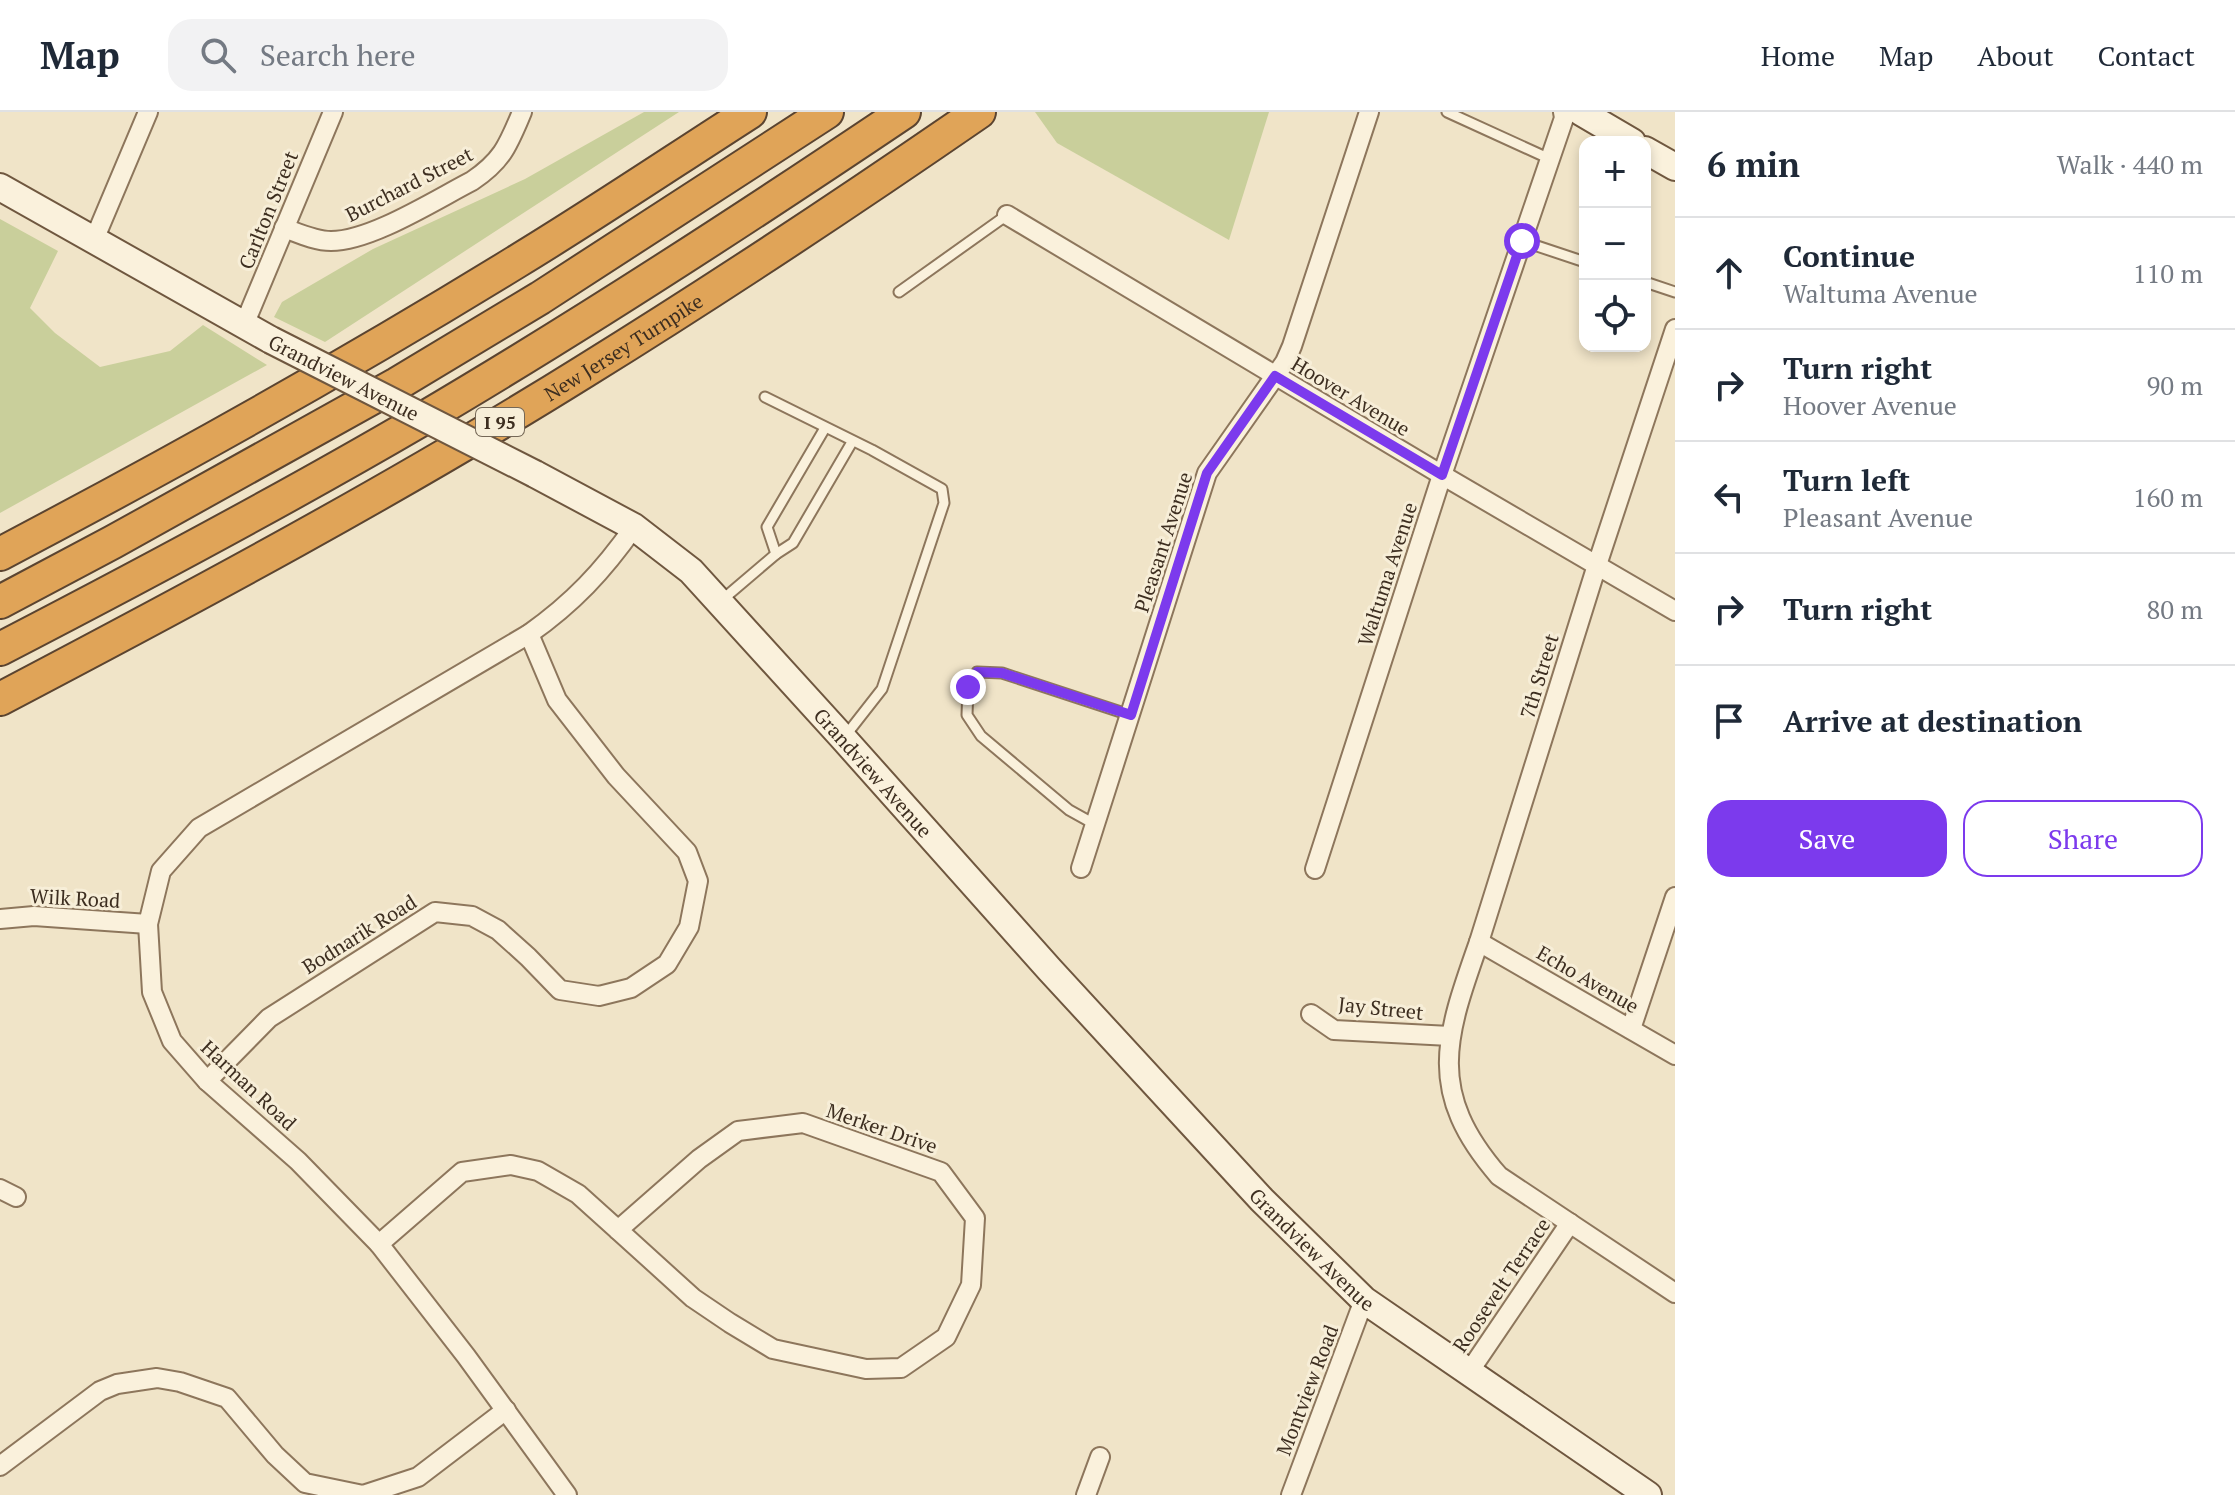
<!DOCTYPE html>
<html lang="en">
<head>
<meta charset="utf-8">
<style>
  :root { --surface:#fff; --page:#f2f2f3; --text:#1f2937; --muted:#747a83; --line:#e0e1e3; --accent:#7c3aed }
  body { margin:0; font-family:"PT Serif",serif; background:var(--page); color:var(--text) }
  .controls { position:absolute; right:24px; top:24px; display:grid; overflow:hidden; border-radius:16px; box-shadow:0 4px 12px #0003 }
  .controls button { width:72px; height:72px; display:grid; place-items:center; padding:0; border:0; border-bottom:2px solid var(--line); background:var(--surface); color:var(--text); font:40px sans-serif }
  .stop { position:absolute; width:24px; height:24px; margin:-18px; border:6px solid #7c3aed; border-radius:50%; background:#fff }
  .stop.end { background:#7c3aed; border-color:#fff; box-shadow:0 2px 8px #0008 }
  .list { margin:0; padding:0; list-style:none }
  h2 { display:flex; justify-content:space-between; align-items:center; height:104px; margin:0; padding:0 32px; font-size:34px }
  h2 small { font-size:26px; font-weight:400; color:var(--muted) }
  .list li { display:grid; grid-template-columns:52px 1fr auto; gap:24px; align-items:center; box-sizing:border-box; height:112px; padding:0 32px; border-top:2px solid var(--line) }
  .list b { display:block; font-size:30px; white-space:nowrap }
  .list p { margin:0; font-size:26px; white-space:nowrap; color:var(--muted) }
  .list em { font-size:26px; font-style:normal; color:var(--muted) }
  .actions { display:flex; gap:16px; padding:24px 32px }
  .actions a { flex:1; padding:18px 0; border:2px solid var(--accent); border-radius:24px; text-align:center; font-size:28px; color:var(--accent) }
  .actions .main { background:var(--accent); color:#fff }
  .icon { flex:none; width:44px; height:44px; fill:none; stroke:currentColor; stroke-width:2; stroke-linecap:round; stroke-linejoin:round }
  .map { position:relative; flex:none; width:1675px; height:1383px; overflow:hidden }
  header { display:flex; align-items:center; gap:48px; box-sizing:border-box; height:112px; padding:0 40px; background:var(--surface); border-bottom:2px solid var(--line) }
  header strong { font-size:38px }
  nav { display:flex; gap:44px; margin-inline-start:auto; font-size:28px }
  .search { width:560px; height:72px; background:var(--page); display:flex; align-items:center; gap:20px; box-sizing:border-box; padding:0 28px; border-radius:24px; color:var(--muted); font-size:30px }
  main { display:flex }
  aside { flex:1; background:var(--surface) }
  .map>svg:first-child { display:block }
  .green { fill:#c9cf9b }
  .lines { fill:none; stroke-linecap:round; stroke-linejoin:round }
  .lane-casing { stroke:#8d765c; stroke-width:13 }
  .street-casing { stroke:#8d765c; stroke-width:22 }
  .secondary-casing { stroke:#6f573f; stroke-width:30 }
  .highway-casing { stroke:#5b4430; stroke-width:36 }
  .lane { stroke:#faf1dc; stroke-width:9 }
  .street { stroke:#faf1dc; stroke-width:18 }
  .secondary { stroke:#faf1dc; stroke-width:26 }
  .highway { stroke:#e0a458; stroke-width:32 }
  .secondary-bridge-casing { stroke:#6f573f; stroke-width:30; stroke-linecap:butt }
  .secondary-bridge { stroke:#faf1dc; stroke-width:26 }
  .route { stroke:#7c3aed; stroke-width:10 }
  .labels { text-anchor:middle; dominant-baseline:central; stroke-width:6; stroke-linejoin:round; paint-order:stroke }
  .shield { fill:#f7eed8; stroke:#756857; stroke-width:2 }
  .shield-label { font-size:18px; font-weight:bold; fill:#3d2e20 }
  .street-label { font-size:20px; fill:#3d2e20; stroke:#f7eed8 }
</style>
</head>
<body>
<header>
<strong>Map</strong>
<div class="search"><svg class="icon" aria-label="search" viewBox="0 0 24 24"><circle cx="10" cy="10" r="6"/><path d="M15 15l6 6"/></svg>Search here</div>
<nav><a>Home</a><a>Map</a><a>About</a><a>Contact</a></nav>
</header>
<main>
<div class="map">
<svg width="1675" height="1383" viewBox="0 0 1675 1383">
  <rect width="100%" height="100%" fill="#f0e4c8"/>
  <g class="green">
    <path d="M644,0H679L325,230L274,205L282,190L373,137L525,67Z"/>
    <path d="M1035,0H1269L1229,128L1057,31Z"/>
    <path d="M0,107L58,139L30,196L55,221L100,255L170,239L203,213L267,253L0,401Z"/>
  </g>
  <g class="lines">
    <g class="lane-casing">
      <g id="lane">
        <path d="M1447,0L1550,47"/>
        <path d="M1522,129L1585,150"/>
        <path d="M1645,170L1675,180"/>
        <path d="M899,180L1007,103"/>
        <path d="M765,285L872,338L942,377L944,391L882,577L846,623"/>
        <path d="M776,442L767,415L825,316"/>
        <path d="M722,488L776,442L793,431L852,330"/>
        <path d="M1096,713L1069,698L981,624L967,603L968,575L977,560L1002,561L1130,603"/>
      </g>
    </g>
    <g class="street-casing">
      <g id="street">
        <path d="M1007,103L1442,363L1675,499"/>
        <path d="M284,116C298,121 315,129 331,129C371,129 435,88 472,69C503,48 508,33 522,0"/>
        <path d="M94,128L148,0"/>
        <path d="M244,213L333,0"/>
        <path d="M1675,217L1597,453L1479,830C1445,926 1426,980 1499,1064L1675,1181"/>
        <path d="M1081,756L1207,361L1285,250L1292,234L1369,0"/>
        <path d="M1315,757L1442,363L1564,6L1563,0"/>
        <path d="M0,807L34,804L148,812"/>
        <path d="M1479,830L1675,943"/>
        <path d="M1311,902L1334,918L1450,924"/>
        <path d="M1631,917L1675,785"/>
        <path d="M207,969L269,906L435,800L472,804L498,818L528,845L560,878L599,884L631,876L667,852L689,815L698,769L687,740L616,664L557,588L529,522"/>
        <path d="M803,1011L941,1060L975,1106L971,1173L946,1225L901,1256L866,1257L773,1237L730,1211L693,1186L618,1118L699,1047L738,1019Z"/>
        <path d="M0,1077L16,1085"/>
        <path d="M379,1132L462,1060L511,1053L538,1059L578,1082L618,1118"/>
        <path d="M1469,1260L1570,1111"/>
        <path d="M0,1354L100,1279L117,1272L157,1266L180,1270L227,1286L275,1343L305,1371L363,1383L418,1365L506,1298"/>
        <path d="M567,1383L466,1244L379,1132L298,1049L207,969L172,929L152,880L148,812L161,759L199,716L529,522C573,491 603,459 634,415"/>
        <path d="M1086,1383L1100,1345"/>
        <path d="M1291,1383L1364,1188"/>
      </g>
    </g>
    <g class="secondary-casing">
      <g id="secondary">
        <path d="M1581,0L1632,30"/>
        <path d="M1645,38L1675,55"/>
        <path d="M0,75L271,228"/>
        <path id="s1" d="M535,362L634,415L691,459L843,626L1050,858L1262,1088L1364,1188L1648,1383"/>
      </g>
    </g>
    <g class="highway-casing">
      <g id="highway">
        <path d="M0,442C175,350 347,254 516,150C595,102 672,50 750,0"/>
        <path d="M0,490L113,430L397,272L540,186L827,0"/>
        <path d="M0,537C141,464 282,389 419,309C584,212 745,107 904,0"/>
        <path id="s2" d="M0,587C198,483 396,377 585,259C719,176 850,89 979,0"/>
      </g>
    </g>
    <use href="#lane" class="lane"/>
    <use href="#street" class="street"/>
    <use href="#secondary" class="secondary"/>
    <use href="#highway" class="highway"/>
    <g class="secondary-bridge-casing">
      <g id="secondary-bridge">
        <path id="s3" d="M271,228L535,362"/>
      </g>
    </g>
    <use href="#secondary-bridge" class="secondary-bridge"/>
  </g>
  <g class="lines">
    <path class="route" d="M968,575L977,560L1002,561L1131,603L1207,361L1275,264L1442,363L1522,129"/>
  </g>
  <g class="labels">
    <rect class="shield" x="476" y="296" width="48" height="28" rx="6"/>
    <g class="shield-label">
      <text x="500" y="310">I 95</text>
    </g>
    <g class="street-label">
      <text transform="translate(409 72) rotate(-27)">Burchard Street</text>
      <text transform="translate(268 98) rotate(-68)">Carlton Street</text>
      <text stroke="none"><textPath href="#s2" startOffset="716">New Jersey Turnpike</textPath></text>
      <text stroke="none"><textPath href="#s3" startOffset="82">Grandview Avenue</textPath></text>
      <text transform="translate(1351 284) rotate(31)">Hoover Avenue</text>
      <text transform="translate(1163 430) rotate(-72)">Pleasant Avenue</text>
      <text transform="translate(1387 462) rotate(-72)">Waltuma Avenue</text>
      <text transform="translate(1539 564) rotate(-73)">7th Street</text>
      <text stroke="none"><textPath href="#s1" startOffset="456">Grandview Avenue</textPath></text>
      <text transform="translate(75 786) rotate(3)">Wilk Road</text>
      <text transform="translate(359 822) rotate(-32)">Bodnarik Road</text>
      <text transform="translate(1588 867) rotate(30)">Echo Avenue</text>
      <text transform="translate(1381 896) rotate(6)">Jay Street</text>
      <text transform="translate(249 973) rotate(43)">Harman Road</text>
      <text transform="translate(882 1016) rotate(19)">Merker Drive</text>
      <text stroke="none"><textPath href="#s1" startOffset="1104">Grandview Avenue</textPath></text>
      <text transform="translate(1501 1173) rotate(-56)">Roosevelt Terrace</text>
      <text transform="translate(1307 1278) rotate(-69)">Montview Road</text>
    </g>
  </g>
</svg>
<div class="controls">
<button>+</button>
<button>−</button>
<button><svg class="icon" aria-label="locate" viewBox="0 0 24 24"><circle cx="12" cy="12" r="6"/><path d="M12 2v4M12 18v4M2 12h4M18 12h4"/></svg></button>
</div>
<div class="stop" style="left:1522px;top:129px"></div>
<div class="stop end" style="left:968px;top:575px"></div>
</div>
<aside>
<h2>6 min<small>Walk · 440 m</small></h2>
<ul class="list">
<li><svg class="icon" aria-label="ahead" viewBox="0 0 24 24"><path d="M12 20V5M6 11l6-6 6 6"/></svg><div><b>Continue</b><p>Waltuma Avenue</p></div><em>110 m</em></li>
<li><svg class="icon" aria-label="right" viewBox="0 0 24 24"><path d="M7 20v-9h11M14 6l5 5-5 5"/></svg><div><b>Turn right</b><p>Hoover Avenue</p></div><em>90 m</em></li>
<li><svg class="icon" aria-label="left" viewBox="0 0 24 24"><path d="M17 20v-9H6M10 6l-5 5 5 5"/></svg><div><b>Turn left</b><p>Pleasant Avenue</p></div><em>160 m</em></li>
<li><svg class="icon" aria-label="right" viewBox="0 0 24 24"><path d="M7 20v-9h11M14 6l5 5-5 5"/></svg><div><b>Turn right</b></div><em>80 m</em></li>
<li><svg class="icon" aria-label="arrive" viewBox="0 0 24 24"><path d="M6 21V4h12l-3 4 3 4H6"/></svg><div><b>Arrive at destination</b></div></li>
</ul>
<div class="actions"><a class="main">Save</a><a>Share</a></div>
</aside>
</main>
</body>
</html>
